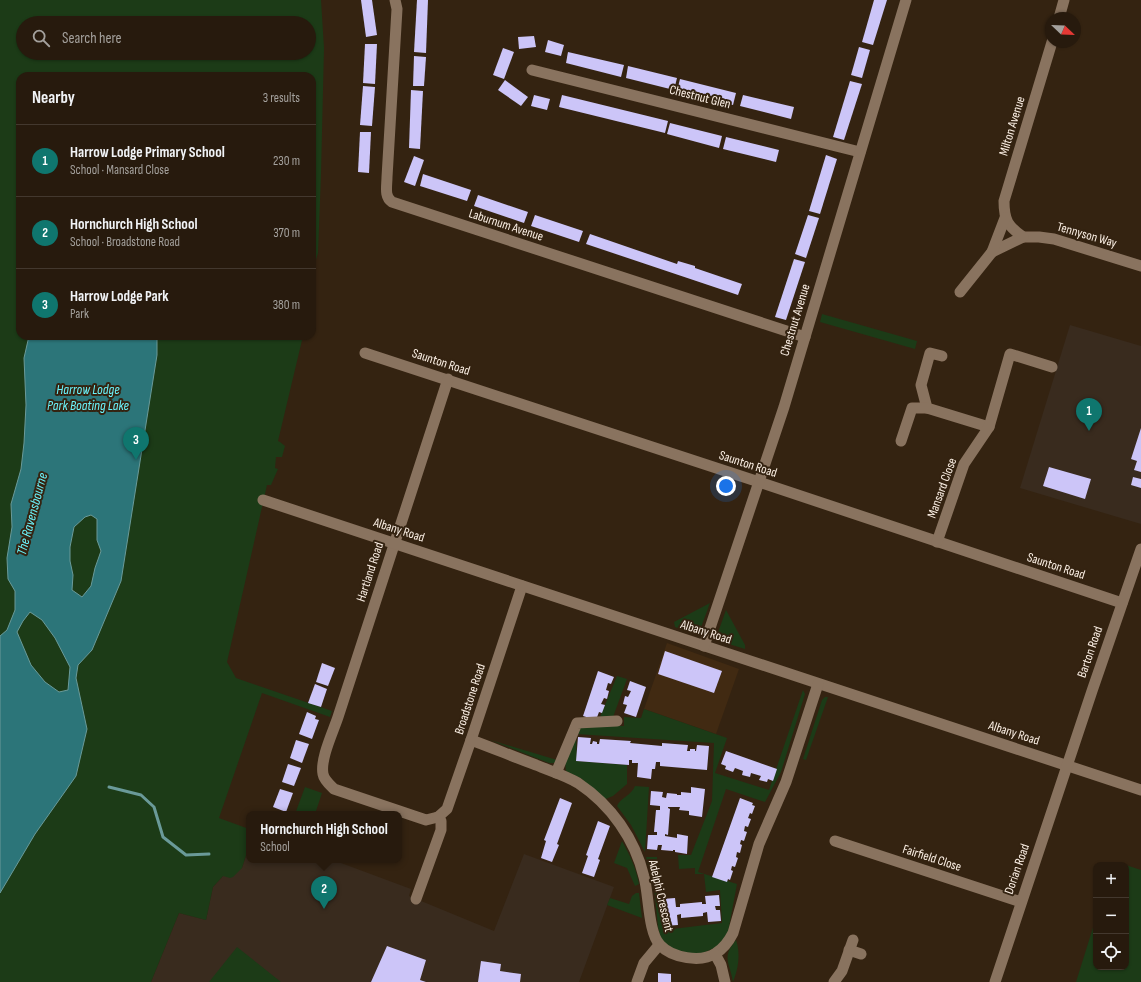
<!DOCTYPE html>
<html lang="en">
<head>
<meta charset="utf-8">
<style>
  :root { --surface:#271a0d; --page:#33271b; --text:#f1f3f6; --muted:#a4a19d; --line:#43382e; --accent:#0f766e }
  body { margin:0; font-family:"Sofia Sans Condensed",sans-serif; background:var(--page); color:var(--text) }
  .controls { position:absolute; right:12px; bottom:12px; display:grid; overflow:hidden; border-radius:8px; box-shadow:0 1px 3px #0004 }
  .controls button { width:36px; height:36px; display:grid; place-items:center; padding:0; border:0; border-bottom:1px solid var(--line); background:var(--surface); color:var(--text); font:20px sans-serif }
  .compass { position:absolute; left:1045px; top:12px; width:36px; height:36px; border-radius:50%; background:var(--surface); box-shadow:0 1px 3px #0004; rotate:113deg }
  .you { position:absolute; left:726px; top:486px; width:14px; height:14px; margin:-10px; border:3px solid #fff; border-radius:50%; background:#1a73e8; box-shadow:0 0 0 6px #1a73e833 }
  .badge { display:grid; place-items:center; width:26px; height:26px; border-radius:50%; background:var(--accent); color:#fff; font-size:13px; font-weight:700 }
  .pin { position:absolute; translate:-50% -33px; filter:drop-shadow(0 1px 2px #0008) }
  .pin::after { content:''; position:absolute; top:21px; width:14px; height:12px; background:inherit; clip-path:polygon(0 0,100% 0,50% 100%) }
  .popup { position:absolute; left:246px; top:811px; width:156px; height:52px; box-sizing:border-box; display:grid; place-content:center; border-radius:8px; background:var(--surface); filter:drop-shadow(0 1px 3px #0005); font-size:13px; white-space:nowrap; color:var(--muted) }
  .popup b { font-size:15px; color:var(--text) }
  .popup::after { content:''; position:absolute; left:50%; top:100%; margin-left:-8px; border:8px solid transparent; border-top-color:var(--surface) }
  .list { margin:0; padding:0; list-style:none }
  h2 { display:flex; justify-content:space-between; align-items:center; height:52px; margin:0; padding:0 16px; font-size:17px }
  h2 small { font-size:13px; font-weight:400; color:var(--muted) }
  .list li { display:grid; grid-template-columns:26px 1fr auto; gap:12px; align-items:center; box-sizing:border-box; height:72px; padding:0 16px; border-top:1px solid var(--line) }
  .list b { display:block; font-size:15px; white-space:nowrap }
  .list p { margin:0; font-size:13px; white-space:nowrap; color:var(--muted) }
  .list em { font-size:13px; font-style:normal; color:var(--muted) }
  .icon { flex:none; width:22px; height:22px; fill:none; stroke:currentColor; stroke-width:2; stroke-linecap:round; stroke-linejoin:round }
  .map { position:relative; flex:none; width:1141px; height:982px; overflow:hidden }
  .search { position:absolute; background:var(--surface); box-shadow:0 1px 3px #0004; left:16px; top:16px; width:300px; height:44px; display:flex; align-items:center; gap:10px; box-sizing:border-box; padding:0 14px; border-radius:22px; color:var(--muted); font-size:15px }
  .panel { position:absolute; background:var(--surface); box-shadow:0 1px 3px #0004; left:16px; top:72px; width:300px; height:268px; border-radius:12px }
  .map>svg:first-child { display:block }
  .built { fill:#412a12 }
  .education { fill:#392b1e }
  .green { fill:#1c3b17; fill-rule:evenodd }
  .water { fill:#2c7579; stroke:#6a9a99; fill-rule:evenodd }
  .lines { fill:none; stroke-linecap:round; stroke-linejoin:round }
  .stream { stroke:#6a9a99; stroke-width:3 }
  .building { fill:#ccc5f8 }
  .street { stroke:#89735f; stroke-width:11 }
  .labels { text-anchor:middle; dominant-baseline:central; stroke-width:4; stroke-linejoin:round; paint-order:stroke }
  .street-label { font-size:13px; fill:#fcf0e5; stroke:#342311 }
  .water-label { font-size:14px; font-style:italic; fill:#6bf4fc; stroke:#342311 }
</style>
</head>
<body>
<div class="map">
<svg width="1141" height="982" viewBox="0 0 1141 982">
  <rect width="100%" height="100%" fill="#342311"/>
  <path class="built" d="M667,643L739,669L716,734L644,709Z"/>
  <g class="education">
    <path d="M1070,325L1141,346V524L1020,488Z"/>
    <path d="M249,846V860H333L411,889L409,896L494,931L524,854L614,887L579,982H151L179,913L206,920L213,887L223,876L242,868Z"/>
  </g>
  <g class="green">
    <path d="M0,0H321L324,48L321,174L318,253L312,273V76H20V336H303L278,441L280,442L285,446L282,457H276L275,468L278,469L271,485H267L227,662L236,678L332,711L330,717L262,693L219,818L249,829V846L242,868L233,877L230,878L223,876L213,887L206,920L179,913L151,982H0ZM23,23H309V53H23Z"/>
    <path d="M822,314L917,341L915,349L820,322Z"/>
    <path d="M710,603L700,630L692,633L675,627L674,622Z"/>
    <path d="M726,610L745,645V649L719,641L716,638Z"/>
    <path d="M617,676L627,679L613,717H600Z"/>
    <path d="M803,690L805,694L781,772L765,802L726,789L698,872L737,884L728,932L719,946L698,955L672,949L661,939L658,927L654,886L656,882L659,881L664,930L722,923L720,890L706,892L704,874H695V868L679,869L678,855H691L712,801L714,743L576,734L577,761L627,765V784L613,796L603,800L582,779L566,771L565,762L579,726H624V717L641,718L644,709L727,738L715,773L769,790Z"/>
    <path d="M825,697H828L806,760L803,759L822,700Z"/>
    <path d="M490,740L557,760L554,763H549Z"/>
    <path d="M635,786L649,787L645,852L631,825L617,806C620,798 632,795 635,786Z"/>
    <path d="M305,787L322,793L315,814H295Z"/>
    <path d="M622,841C630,855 636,868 639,884L635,886L627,868L614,863Z"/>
    <path d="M646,857H657L658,874H653L650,872Z"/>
    <path d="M1126,865L1141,870V982H1076L1096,918V967H1126Z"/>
    <path d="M636,893H639L642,918L607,905L610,898L629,904L632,896Z"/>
    <path d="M736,940C741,954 738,970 733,982C730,962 721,958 736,940Z"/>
    <path d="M237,947L281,982H209Z"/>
  </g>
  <path class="water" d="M29,336H157V355L121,581L92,650L78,665L76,678L87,729L76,776L35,834L0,893V636L7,630L15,610V591L8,579L7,558L12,527L11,504L21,469L24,443L26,405L24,358ZM91,515L97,519V540L101,551L95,568L91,586L82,597L72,590L73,575L70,561V547L74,527L85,517ZM30,612L42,620L55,638L70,667L68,690L59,692L45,682L31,665L17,632L23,621Z"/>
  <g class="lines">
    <path class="stream" d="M109,787L141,795L154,807L163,837L186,855L209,854"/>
  </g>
  <g class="building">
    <path d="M361,0H372L377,35L366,37Z"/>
    <path d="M417,0H428L426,53L414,52Z"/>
    <path d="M874,0H887L873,45L862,42Z"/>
    <path d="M534,36L536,47L519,49L518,37Z"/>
    <path d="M548,40L564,45L561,56L545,52Z"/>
    <path d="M365,44H377L375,84L363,83Z"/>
    <path d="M859,47L870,50L862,78L851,75Z"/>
    <path d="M503,48L514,52L504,79L493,75Z"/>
    <path d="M568,52L624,65L621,77L566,63Z"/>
    <path d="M414,56L426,57L424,86H413Z"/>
    <path d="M628,66L677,78L674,90L626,78Z"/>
    <path d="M680,79L736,93L733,105L677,91Z"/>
    <path d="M505,80L528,97L521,106L498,90Z"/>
    <path d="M850,81L862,84L844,140L833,137Z"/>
    <path d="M363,86L375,87L372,126L360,125Z"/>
    <path d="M411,90L423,91L420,149L409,148Z"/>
    <path d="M534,95L550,99L547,110L531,106Z"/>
    <path d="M562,95L668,121L665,133L559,107Z"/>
    <path d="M743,95L794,107L791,119L740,106Z"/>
    <path d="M670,123L722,136L719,148L667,134Z"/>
    <path d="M360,132H371L369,173L358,172Z"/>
    <path d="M726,137L779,150L776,162L723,149Z"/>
    <path d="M826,155L837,159L820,214L809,211Z"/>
    <path d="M414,156L424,160L415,186L404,182Z"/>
    <path d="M423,174L471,190L467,201L420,186Z"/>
    <path d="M478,195L528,212L524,223L474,206Z"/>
    <path d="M535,215L583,231L579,242L531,226Z"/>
    <path d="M808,215L819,218L806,258L795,254Z"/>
    <path d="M590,234L677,264L678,261L695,266V268L742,284L738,295L586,244Z"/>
    <path d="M794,259L805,262L786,320L775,317Z"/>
    <path d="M1141,428V472L1134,470L1137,461L1131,459Z"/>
    <path d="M1049,467L1091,479L1085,499L1043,486Z"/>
    <path d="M1133,477L1141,479V488L1131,485Z"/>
    <path d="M665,651L722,671L714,693L658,674Z"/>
    <path d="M322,663L335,668L328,686L316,682Z"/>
    <path d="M598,671L614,677L611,684L608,683L606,690L609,691L607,699L604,698L601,704L605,705L602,713L599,712L596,720L583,716Z"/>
    <path d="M630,681L646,687L636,717L624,713L627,705L623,704L625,696L628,697L631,691L627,690Z"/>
    <path d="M315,684L327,689L321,707L308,703Z"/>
    <path d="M307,712L316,716L315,719L319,720L312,739L299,734Z"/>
    <path d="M578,737L591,738L590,744H592L593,741L597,742V744H599L600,739L631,741L630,743L662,746V743L688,745L687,751H690V749H695V751H696L697,745L709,746L707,770L660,766V762H656L655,769H652L651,779L637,777L638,763H632V760H629V765L576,761Z"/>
    <path d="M296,740L309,744L302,763L290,758Z"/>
    <path d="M726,751L777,769L773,781L768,779L767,782L759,780L761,776L751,773L750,777L742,775L743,771L735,768L733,772L725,769L726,766L721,764Z"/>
    <path d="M288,764L301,768L294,786L282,782Z"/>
    <path d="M691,787L705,789L702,817L689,815V811L679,810L680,807H668V808L670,809L668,835L665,834V836L677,838V834L688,836L687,854L675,852V850H673V851L661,850L662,845H658L657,850L647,849L648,835H657V832H654L656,810H660V806L650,805L651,791L663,792L662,797L666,798L667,793L677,794V795H681V792L691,793Z"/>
    <path d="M280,789L293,793L286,812L273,807Z"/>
    <path d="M560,798L572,803L557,844L559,845L552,862L541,858L546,841L544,840Z"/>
    <path d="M740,798L753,803L752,805L755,806L752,814L750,813L748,818L751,819L748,827L745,826L744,831L747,832L744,841L741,840L740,844L742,845L740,853L737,852L736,857L738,858L735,867L732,866L731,870L733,871L730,880L728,879L727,882L712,877Z"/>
    <path d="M598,821L610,826L598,859L600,860L594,877L582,873L588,856L586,855Z"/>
    <path d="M719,895L720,906H715L716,910H720L721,921L708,922L707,912L703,913V916L681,918V914L677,915L678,925L664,926L663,915L668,914L667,911H663L662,899L675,898L676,907H680V904L702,902V904H706L705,896Z"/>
    <path d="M387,946L426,960L420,980L426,982H371Z"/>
    <path d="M481,961L501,964L500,971L521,974L520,982H478Z"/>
    <path d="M658,973L671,974V982H658Z"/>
  </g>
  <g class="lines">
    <g class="street">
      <path d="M395,0L397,9L387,177C387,186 384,197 392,202L805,337"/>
      <path d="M1059,18L1064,0"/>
      <path d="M532,70L860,152"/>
      <path d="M1023,237H1039L1054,239L1141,266"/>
      <path d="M992,252L1023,237C1008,226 1004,221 1004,201L1052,42"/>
      <path d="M960,292L992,252L1005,218"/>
      <path d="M365,353L759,482L1122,603"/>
      <path d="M942,356L930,353L921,385L927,408L989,427"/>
      <path d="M448,379L338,717C333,732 320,759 323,774C324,780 330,785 334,789L426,820L438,817L447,809L471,740L522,586"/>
      <path d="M901,441L912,408H927"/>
      <path d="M263,500L1141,790"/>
      <path d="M937,542L964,464L989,427L1010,354L1052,367"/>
      <path d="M704,646L784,407L906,0"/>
      <path d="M471,740C493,748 514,757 536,765C550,771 565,775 578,783C611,805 635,839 644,877C649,894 648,933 660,945C672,958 701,963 716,953C724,948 729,941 733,933L759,844L786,782L818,684"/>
      <path d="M556,773L577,723L617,721"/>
      <path d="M835,841L1021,902"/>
      <path d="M416,899L441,830V821L438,817"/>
      <path d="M849,950L861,954"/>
      <path d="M715,954L721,965L725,982"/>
      <path d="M637,982L644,963L659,945"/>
      <path d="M834,982L842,971L853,940"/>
      <path d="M995,982L1092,691L1141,549"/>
    </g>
  </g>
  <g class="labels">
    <g class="street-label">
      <text transform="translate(700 97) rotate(14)">Chestnut Glen</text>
      <text transform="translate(1012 126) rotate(-73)">Milton Avenue</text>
      <text transform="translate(506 225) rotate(18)">Laburnum Avenue</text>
      <text transform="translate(1087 235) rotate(16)">Tennyson Way</text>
      <text transform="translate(795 320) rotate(-73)">Chestnut Avenue</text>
      <text transform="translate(441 362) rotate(18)">Saunton Road</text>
      <text transform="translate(748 464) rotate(18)">Saunton Road</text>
      <text transform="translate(942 488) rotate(-70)">Mansard Close</text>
      <text transform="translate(399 530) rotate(18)">Albany Road</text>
      <text transform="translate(1056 566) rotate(18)">Saunton Road</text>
      <text transform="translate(370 572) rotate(-72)">Hartland Road</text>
      <text transform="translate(706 632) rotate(18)">Albany Road</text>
      <text transform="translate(1090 652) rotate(-71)">Barton Road</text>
      <text transform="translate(470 699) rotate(-72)">Broadstone Road</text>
      <text transform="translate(1014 733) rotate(18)">Albany Road</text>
      <text transform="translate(932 858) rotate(18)">Fairfield Close</text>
      <text transform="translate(1017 869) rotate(-71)">Dorian Road</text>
      <text transform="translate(661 896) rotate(77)">Adelphi Crescent</text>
    </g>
    <g class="water-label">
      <text x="88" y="389">Harrow Lodge<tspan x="88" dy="16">Park Boating Lake</tspan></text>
      <text transform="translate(32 514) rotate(-75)">The Ravensbourne</text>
    </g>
  </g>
</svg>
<div class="controls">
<button>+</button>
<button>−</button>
<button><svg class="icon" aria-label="locate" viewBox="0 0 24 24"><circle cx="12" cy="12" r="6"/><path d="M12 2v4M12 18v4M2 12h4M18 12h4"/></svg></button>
</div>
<svg class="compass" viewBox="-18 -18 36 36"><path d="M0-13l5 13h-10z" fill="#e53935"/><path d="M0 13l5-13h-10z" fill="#a4a19d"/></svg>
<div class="you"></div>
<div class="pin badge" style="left:1089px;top:431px">1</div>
<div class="pin badge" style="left:324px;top:909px">2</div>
<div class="popup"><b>Hornchurch High School</b>School</div>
<div class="pin badge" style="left:136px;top:460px">3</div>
<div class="search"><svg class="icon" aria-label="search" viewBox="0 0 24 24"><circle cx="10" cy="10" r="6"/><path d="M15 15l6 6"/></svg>Search here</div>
<section class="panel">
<h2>Nearby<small>3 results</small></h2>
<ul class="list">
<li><span class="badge">1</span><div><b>Harrow Lodge Primary School</b><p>School · Mansard Close</p></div><em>230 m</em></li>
<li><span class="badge">2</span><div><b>Hornchurch High School</b><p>School · Broadstone Road</p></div><em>370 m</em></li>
<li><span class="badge">3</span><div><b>Harrow Lodge Park</b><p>Park</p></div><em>380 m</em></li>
</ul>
</section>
</div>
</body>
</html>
